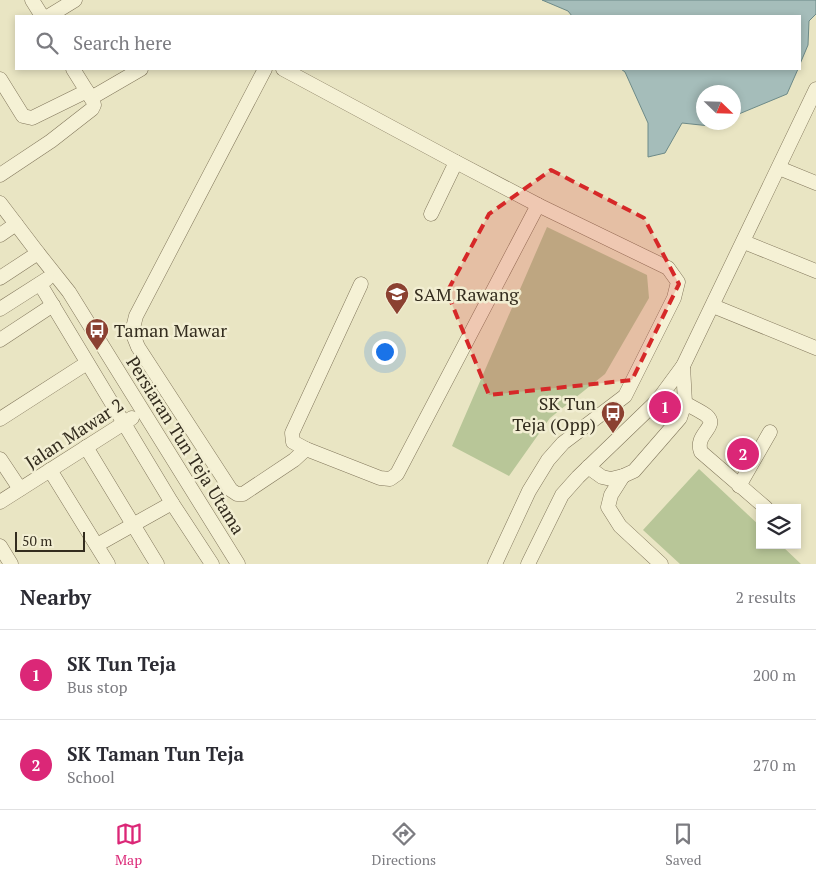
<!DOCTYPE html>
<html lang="en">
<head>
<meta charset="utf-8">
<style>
  :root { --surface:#fff; --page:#f7f7f7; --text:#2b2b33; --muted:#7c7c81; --line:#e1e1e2; --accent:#db2777 }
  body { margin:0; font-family:"PT Serif",serif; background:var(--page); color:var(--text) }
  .controls { position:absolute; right:15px; bottom:15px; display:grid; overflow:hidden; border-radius:0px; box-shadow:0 2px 8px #0003 }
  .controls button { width:45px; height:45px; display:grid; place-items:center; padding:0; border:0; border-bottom:1px solid var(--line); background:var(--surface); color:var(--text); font:25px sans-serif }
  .compass { position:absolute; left:696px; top:85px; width:45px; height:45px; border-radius:50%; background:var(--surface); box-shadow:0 2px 8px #0003; rotate:113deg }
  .scale { position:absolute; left:15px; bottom:12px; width:70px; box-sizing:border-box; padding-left:5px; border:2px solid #332c1e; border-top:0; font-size:14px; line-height:18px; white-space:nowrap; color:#332c1e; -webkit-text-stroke:4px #f2eed2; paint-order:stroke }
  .you { position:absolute; left:384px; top:351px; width:18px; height:18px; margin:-12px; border:4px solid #fff; border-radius:50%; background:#1a73e8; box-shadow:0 0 0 8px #1a73e833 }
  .badge { display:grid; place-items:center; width:32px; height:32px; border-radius:50%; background:var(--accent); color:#fff; font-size:16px; font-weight:700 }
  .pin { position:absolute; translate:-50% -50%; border:2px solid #fff; box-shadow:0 1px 5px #0006 }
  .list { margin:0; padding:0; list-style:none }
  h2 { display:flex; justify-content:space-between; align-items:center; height:65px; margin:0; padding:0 20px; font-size:21px }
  h2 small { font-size:16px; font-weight:400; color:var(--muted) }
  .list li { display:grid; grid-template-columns:32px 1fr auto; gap:15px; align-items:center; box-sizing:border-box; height:90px; padding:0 20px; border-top:1px solid var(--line) }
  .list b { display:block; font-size:19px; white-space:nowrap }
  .list p { margin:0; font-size:16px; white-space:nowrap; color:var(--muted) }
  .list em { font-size:16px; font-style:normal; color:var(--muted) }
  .icon { flex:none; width:28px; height:28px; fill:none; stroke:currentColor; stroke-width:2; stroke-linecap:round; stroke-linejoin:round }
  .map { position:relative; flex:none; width:816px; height:564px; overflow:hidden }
  .search { position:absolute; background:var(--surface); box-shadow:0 2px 8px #0003; left:15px; right:15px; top:15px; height:55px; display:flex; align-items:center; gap:12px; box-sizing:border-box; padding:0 18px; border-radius:0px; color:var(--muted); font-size:19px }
  .sheet { height:245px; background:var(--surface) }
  nav { display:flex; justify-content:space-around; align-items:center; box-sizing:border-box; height:70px; border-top:1px solid var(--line); background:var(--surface); font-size:14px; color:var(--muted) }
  nav a { display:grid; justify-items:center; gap:2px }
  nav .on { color:var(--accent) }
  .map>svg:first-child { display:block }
  .green { fill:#b8c698 }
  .water { fill:#a5bdba; stroke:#6d8a88 }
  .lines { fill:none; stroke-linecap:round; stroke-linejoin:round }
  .minor-casing { stroke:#82775c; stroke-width:15 }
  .minor { stroke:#f5f1d5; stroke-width:14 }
  .marked { fill:#d62828; fill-opacity:0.2; stroke:#d62828; stroke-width:4; stroke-dasharray:10 6; stroke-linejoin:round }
  .labels { text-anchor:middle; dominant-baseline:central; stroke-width:5; stroke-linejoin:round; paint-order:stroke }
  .poi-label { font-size:18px; fill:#332c1e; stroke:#f2eed2; text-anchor:start }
  .street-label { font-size:18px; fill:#332c1e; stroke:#f2eed2 }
</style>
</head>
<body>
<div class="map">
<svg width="816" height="564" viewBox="0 0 816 564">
  <rect width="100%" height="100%" fill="#e9e5c3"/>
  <g class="green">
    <path d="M547,227L647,275L649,298L605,374L550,418L509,476L452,446Z"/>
    <path d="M699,469L760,526V545H781L801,564H680L643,530Z"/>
  </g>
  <g class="water">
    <path d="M542,0H816V14L809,21L808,45L800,64V16H572L568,11Z"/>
    <path d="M621,69H798L787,94L734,116V92H704V122L718,123L710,126L682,123L665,153L648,157V123L625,72Z"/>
  </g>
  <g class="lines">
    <g class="minor-casing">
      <g id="minor">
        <path d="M32,0L42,16"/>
        <path d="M49,16L75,0"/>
        <path d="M265,69L136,316L132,332L138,347L231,490L237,494H243L294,460L306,449L380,478L390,479L397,474L538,205"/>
        <path d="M283,69L456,162L538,205L668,268L678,282L674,298L625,396L563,443L548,460L529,491L495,564"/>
        <path d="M0,79L23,116L32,118L87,91"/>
        <path d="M91,98L141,69"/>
        <path d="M779,168L816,183"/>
        <path d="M0,175L51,141L92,109L94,105L93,101L73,69"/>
        <path d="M0,203L38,253"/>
        <path d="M431,214L456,162"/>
        <path d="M0,235L16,224"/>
        <path d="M744,242L816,271"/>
        <path d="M0,278L38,253L69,292L238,564"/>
        <path d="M40,284L172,503L212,564"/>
        <path d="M713,306L816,348"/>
        <path d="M0,309L47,279"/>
        <path d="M0,340L53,305"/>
        <path d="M685,403C691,407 701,411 707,416C719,427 694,434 701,452L766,508"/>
        <path d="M0,419L87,363"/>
        <path d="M86,447L157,564"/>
        <path d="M306,449L293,442L292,433L361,284"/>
        <path d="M0,459L20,489"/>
        <path d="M588,467L602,477L611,479L623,476L634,471L680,418L685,403L683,366"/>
        <path d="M50,470L108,564"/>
        <path d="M623,476L611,495L608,507L620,526L661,564"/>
        <path d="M739,486L770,432"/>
        <path d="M0,502L132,418"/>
        <path d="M97,545L172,503"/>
        <path d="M0,546L11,564"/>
        <path d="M528,564L562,495L578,477L658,400L683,366L816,89"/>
      </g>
    </g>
    <use href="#minor" class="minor"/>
  </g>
  <path class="marked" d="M551,170L644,218L679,284L632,380L489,395L447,292L489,214Z"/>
  <defs>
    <g id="school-pin" transform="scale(1.25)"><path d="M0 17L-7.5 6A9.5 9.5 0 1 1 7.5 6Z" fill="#8b4131" stroke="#f2eed2"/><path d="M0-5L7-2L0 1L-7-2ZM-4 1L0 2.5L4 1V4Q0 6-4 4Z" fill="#fff"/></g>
    <g id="bus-pin" transform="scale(1.25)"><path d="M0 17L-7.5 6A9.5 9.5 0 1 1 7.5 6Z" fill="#8b4131" stroke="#f2eed2"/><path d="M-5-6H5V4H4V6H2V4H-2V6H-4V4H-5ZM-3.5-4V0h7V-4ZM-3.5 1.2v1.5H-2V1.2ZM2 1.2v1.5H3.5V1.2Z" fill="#fff"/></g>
  </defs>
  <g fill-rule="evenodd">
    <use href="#school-pin" x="397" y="294"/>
    <use href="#bus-pin" x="97" y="330"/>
    <use href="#bus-pin" x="613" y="413"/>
  </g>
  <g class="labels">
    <g class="poi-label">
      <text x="414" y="294">SAM Rawang</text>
      <text x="114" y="330">Taman Mawar</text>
      <text x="596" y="403" text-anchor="end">SK Tun<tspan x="596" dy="21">Teja (Opp)</tspan></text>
    </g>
    <g class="street-label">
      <text transform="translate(74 433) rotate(-33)">Jalan Mawar 2</text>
      <text transform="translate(186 445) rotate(58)">Persiaran Tun Teja Utama</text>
    </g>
  </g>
</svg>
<div class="controls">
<button><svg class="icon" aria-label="layers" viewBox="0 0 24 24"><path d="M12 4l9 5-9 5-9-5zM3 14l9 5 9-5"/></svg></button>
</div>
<svg class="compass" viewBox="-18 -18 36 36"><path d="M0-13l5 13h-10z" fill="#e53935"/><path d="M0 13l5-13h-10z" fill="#7c7c81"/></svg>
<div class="scale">50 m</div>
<div class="you"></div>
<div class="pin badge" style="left:665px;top:407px">1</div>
<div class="pin badge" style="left:743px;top:454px">2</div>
<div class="search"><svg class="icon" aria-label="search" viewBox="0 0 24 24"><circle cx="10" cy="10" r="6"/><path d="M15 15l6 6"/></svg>Search here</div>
</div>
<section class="sheet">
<h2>Nearby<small>2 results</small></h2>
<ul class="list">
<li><span class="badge">1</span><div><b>SK Tun Teja</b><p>Bus stop</p></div><em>200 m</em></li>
<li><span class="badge">2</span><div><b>SK Taman Tun Teja</b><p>School</p></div><em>270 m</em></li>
</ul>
</section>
<nav>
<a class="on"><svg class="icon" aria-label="map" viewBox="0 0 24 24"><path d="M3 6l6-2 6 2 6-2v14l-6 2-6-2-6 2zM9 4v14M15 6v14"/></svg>Map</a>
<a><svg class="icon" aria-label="directions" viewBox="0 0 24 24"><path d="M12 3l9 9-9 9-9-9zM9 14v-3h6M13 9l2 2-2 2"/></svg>Directions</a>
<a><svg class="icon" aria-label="saved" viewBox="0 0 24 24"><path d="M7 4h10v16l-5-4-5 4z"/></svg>Saved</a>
</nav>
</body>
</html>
